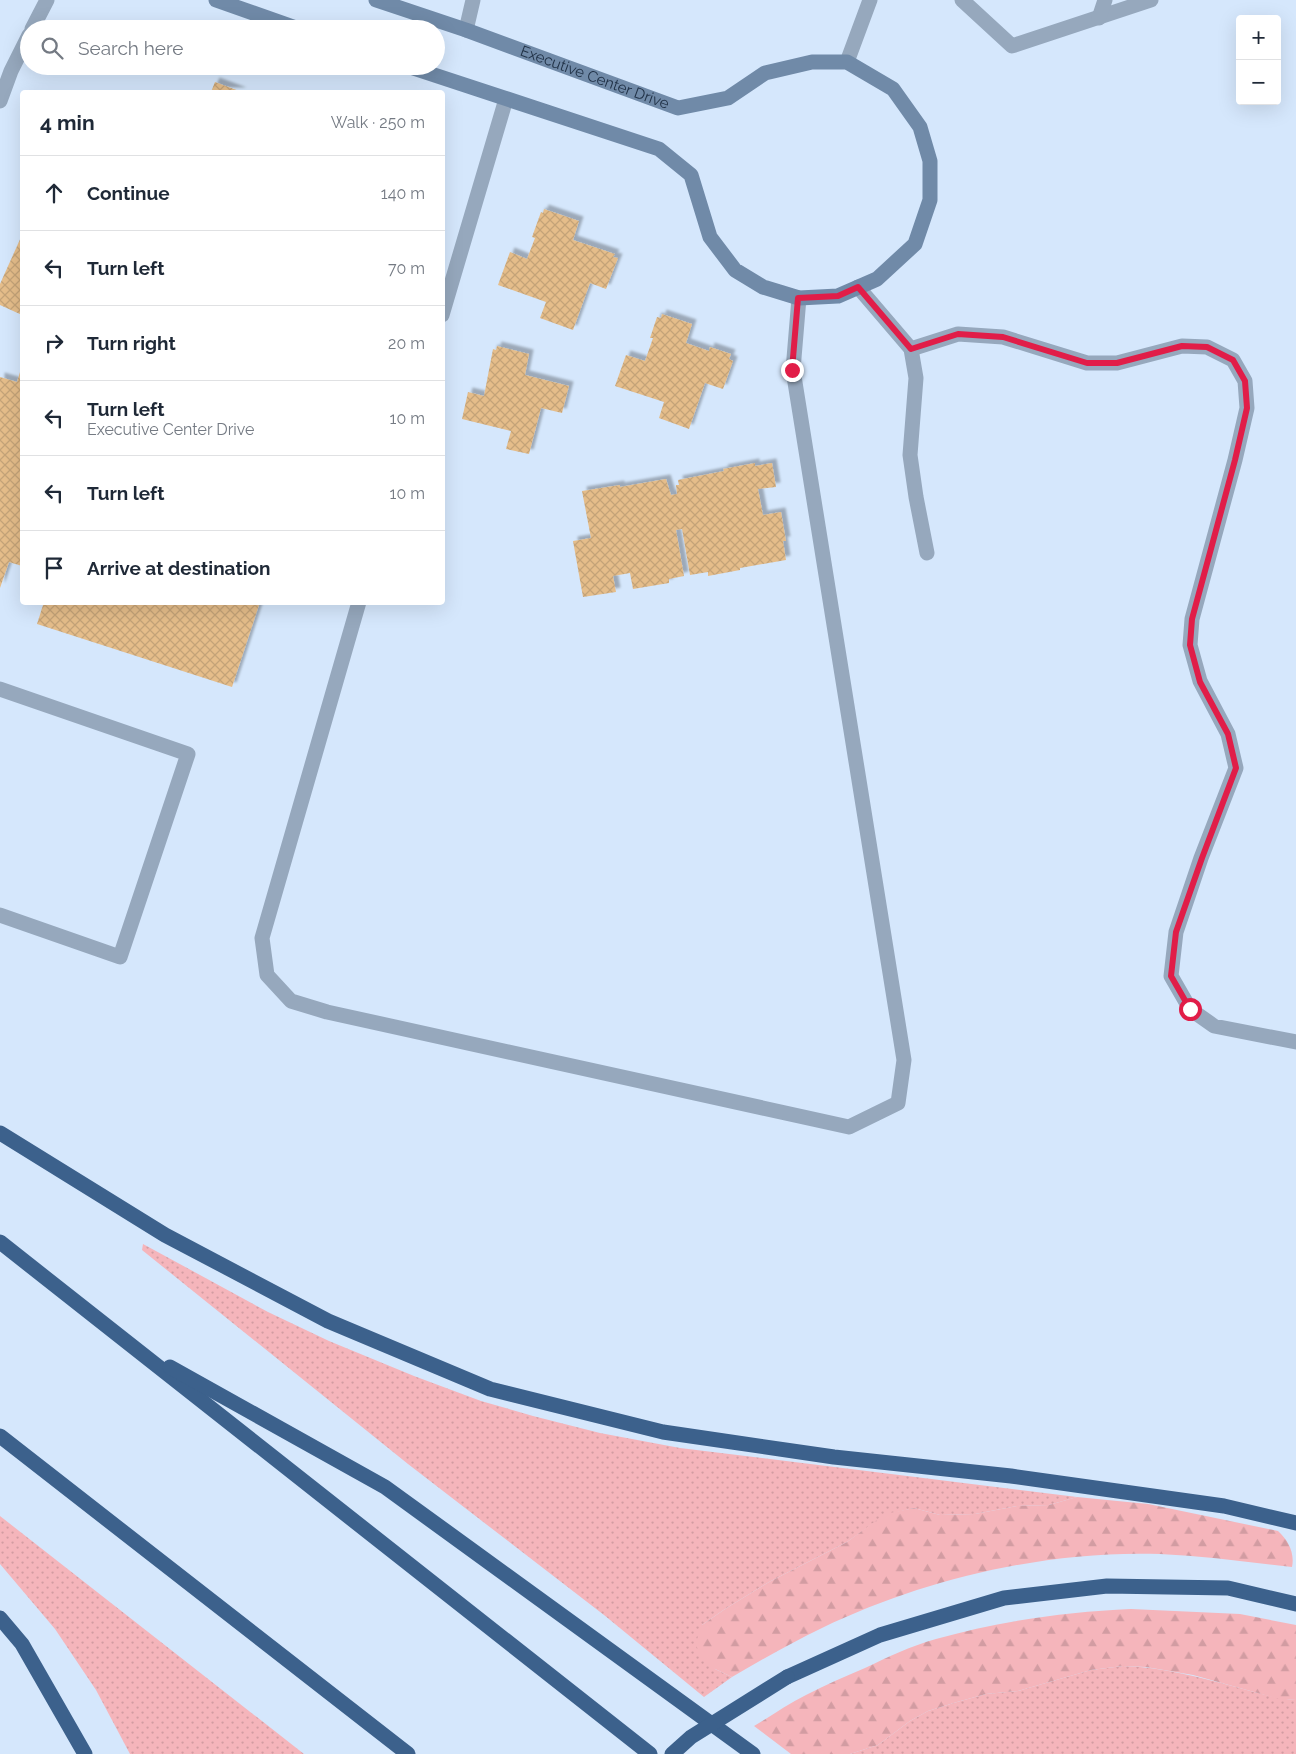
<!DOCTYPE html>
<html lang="en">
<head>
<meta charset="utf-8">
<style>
  :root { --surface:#fff; --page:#f6f6f7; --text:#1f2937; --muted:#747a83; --line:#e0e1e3 }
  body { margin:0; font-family:Raleway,sans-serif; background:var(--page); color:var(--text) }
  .controls { position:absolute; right:15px; top:15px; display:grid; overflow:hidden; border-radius:5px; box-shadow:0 5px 20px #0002 }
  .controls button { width:45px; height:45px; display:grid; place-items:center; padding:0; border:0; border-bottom:1px solid var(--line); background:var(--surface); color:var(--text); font:25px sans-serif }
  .stop { position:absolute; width:15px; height:15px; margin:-11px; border:4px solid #e11d48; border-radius:50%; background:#fff }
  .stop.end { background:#e11d48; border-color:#fff; box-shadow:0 1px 5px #0008 }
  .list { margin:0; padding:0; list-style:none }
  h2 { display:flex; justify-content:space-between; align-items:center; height:65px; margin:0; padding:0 20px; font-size:21px }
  h2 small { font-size:16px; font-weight:400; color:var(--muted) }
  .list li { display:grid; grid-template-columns:32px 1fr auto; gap:15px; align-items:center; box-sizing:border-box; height:75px; padding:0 20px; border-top:1px solid var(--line) }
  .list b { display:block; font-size:19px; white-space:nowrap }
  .list p { margin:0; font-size:16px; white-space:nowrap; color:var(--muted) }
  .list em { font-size:16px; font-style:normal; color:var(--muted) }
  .icon { flex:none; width:28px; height:28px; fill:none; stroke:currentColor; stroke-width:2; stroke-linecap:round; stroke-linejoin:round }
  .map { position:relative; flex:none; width:1296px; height:1754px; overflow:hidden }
  .search { position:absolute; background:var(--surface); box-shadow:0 5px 20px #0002; left:20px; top:20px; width:425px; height:55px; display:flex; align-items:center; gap:12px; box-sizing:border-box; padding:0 18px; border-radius:28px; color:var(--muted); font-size:19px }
  .panel { position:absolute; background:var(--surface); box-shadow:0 5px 20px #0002; left:20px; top:90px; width:425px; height:515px; border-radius:5px }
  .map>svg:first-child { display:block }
  .grass { fill:url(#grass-dots) }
  .forest { fill:url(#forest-firs) }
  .building { fill:url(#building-cross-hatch); filter:url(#shadow) }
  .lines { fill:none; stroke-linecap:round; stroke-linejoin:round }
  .lane { stroke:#96a8bd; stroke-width:15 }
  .secondary { stroke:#708aa8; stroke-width:15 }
  .highway { stroke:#3c618c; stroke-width:15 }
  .highway-bridge { stroke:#3c618c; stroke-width:15 }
  .route { stroke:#e11d48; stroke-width:6 }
  .labels { text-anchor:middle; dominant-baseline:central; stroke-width:4; stroke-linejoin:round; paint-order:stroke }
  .street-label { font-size:15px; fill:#203146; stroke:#d5e7fc }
</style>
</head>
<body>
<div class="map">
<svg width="1296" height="1754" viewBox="0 0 1296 1754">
  <defs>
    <pattern id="grass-dots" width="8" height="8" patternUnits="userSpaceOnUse" patternTransform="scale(1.25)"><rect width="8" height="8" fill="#f5b5bb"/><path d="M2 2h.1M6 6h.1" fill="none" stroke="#d29ca2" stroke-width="1.8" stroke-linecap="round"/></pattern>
    <pattern id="forest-firs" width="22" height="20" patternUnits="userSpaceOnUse" patternTransform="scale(1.25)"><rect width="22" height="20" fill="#f5b5bb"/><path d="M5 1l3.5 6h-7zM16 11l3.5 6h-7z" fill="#d29ca2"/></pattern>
    <pattern id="building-cross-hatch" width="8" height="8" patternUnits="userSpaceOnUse" patternTransform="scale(1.25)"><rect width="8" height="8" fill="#e5bd8a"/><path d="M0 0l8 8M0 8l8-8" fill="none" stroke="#c4a378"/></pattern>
    <filter id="shadow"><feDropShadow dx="4.5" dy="-4.5" stdDeviation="1" flood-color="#0004"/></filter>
  </defs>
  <rect width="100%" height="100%" fill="#d5e7fc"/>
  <g class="grass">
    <path d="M143,1244L268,1312L329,1341L414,1376L481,1401L533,1416L600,1433L680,1448L1077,1497L1049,1505L1017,1506L975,1514L940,1515L914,1508L885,1515L847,1542L769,1582L725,1609L702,1625L715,1669L732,1677L704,1697L604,1615L408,1464L142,1250Z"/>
    <path d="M0,1516L304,1754H130L96,1690L55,1629L0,1564Z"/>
    <path d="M1123,1666C1162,1667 1199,1677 1236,1687C1256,1692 1275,1699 1296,1700V1754H850L878,1745L910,1721L928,1711L957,1702L986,1694L1018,1691L1091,1670Z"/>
  </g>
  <g class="forest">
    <path d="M1077,1497L1148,1504L1278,1531C1288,1540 1295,1553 1292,1567C1248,1562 1204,1556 1160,1554C1047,1550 924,1579 822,1628C791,1643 761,1660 732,1677L715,1669L699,1657L696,1642L702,1625L725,1609L769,1582L847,1542L885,1514L914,1508L940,1515L975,1514L1017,1506L1049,1505Z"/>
    <path d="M1131,1609L1240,1614L1296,1625V1700L1279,1699L1193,1675L1146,1667L1123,1666L1091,1670L1018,1691L986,1694L957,1702L928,1711L910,1721L878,1745L850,1754H791L754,1726C771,1716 788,1704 806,1695C825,1685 846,1676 865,1668C888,1657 911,1646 936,1639C999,1621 1065,1612 1131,1609Z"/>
  </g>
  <g class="building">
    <path d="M215,82L242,92H211Z"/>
    <path d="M544,209L579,221L573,240L615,254L613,257L618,258L606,289L590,283L573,330L540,318L546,302L498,285L510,252L527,259L535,238L532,237L541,212L543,213Z"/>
    <path d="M22,235V315L0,305V284Z"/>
    <path d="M662,314L692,324L686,343L709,351L710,347L731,354L729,359L733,361L723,389L705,383L689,429L659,418L664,402L615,386L626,355L645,361L653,338H650L657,317L661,318Z"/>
    <path d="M497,346L529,354L525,375L569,386L562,413L541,408L529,454L506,449L511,431L462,419L468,392L484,396L493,349L496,350Z"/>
    <path d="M20,372H22V566L9,562L0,588V377L17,382Z"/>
    <path d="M755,463V466L772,463L776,487L758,489L763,515L781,512L786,541H783L786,560L740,568V570L708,576V572L690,575L682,529L676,530L684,576L669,579V583L633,589L630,573L613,576L616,592L583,597L573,541L591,538L582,491L620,485V487L666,479L671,495L677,494L676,485H679L678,480L724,471L723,469Z"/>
    <path d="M44,602H260L232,687L37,624Z"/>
  </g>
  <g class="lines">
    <g class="lane">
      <path d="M962,0L1012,46L1151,0"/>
      <path d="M1099,18L1105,0"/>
      <path d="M32,29L47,0"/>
      <path d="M466,30L473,0"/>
      <path d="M847,62L870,0"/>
      <path d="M0,101L11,71L29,35"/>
      <path d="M858,287L911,349L916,378L910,455L916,497L927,553"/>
      <path d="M442,315L506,99"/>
      <path d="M911,349L958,334L1003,337L1087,363H1117L1182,346L1207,347L1233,360L1245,381L1247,408L1235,460L1192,619L1190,645L1200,681L1228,734L1236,768L1201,858L1176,932L1171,976L1190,1009L1214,1026L1296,1042"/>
      <path d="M359,602L262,938L267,975L291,1001L327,1012L849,1127L898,1103L904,1060L793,370L799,298"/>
      <path d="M0,689L188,754L120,957L0,915"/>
    </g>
    <g class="secondary">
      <path d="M216,0L299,29"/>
      <path id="s1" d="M376,0L466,30L678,108L728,98L765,73L812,62H847L893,89L920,127L930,161V200L915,244L877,279L838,296L799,298L763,287L735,270L710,237L691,175L659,149L407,66"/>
    </g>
    <g class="highway">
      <path d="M0,1133L165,1235L328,1321L490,1389L663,1432L834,1457L1011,1476L1224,1506L1296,1523"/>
      <path d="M0,1242L650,1754"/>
      <path d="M170,1367L385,1487L753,1754"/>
      <path d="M0,1436L408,1754"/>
      <path d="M0,1618L22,1644L85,1754"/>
      <path d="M787,1677L880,1635L1004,1598L1107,1586L1228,1588L1296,1604"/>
    </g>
    <path class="highway-bridge" d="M672,1754L691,1737L787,1677"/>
  </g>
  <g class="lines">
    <path class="route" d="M792,370L798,298L838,296L858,287L911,349L958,334L1003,337L1087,363H1117L1182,346L1207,347L1233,360L1245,381L1247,408L1235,460L1192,619L1190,645L1200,682L1228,734L1236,768L1202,858L1176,932L1171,976L1190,1009"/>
  </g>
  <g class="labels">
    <g class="street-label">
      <text stroke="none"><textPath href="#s1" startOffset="232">Executive Center Drive</textPath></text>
    </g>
  </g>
</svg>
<div class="controls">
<button>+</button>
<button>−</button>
</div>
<div class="stop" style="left:1190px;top:1009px"></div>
<div class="stop end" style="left:792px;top:370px"></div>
<div class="search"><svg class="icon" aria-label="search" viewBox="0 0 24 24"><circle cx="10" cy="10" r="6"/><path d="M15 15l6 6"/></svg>Search here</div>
<section class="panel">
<h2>4 min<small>Walk · 250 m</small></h2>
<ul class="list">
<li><svg class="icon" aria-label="ahead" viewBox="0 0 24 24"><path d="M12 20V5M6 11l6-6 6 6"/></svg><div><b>Continue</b></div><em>140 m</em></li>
<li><svg class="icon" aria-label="left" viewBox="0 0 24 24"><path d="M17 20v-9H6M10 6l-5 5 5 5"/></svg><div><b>Turn left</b></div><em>70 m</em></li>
<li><svg class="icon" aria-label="right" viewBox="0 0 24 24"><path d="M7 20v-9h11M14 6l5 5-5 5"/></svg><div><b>Turn right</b></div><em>20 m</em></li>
<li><svg class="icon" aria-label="left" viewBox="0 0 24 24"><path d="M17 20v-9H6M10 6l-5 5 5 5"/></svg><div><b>Turn left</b><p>Executive Center Drive</p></div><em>10 m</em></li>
<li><svg class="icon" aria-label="left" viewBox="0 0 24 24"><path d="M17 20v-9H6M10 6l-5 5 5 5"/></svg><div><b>Turn left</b></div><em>10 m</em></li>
<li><svg class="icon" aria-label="arrive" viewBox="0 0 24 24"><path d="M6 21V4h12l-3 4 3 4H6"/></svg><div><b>Arrive at destination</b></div></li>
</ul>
</section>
</div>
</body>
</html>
